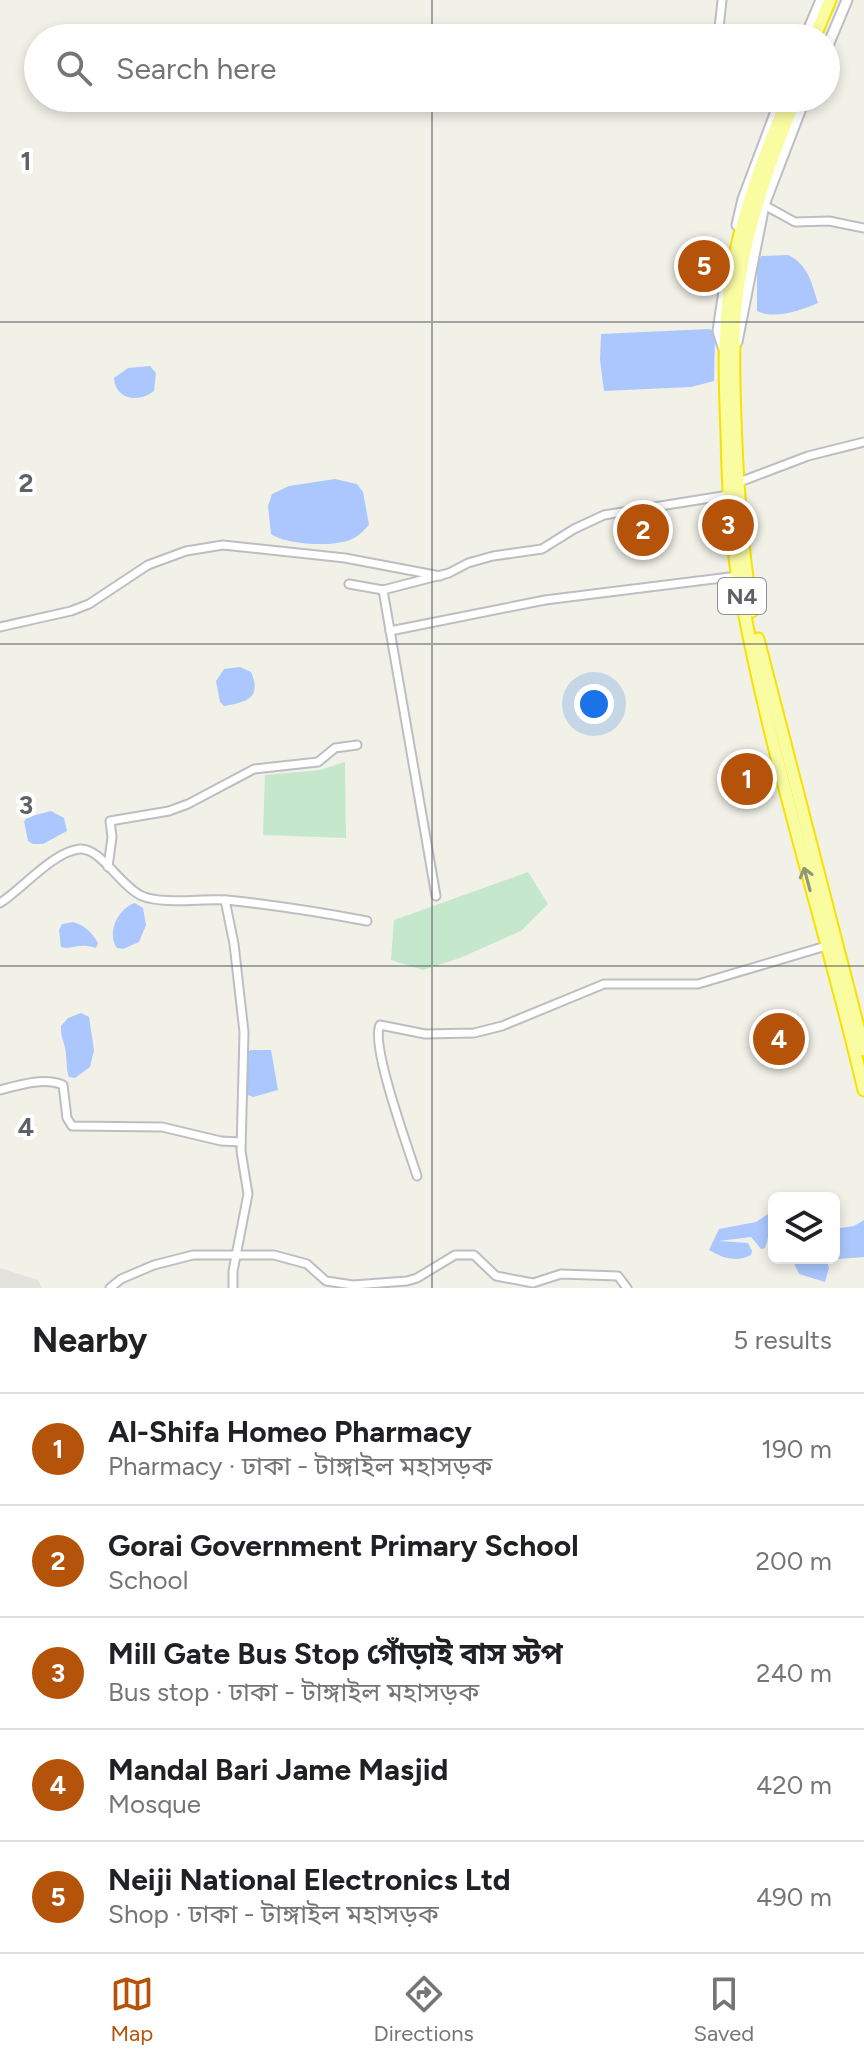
<!DOCTYPE html>
<html lang="en">
<head>
<meta charset="utf-8">
<style>
  :root { --surface:#fff; --page:#f2f2f2; --text:#202124; --muted:#757577; --line:#e0e0e0; --accent:#b45309 }
  body { margin:0; font-family:Figtree,"Noto Sans Bengali",sans-serif; background:var(--page); color:var(--text) }
  .controls { position:absolute; right:24px; bottom:24px; display:grid; overflow:hidden; border-radius:12px; box-shadow:0 4px 12px #0003 }
  .controls button { width:72px; height:72px; display:grid; place-items:center; padding:0; border:0; border-bottom:2px solid var(--line); background:var(--surface); color:var(--text); font:40px sans-serif }
  .you { position:absolute; left:594px; top:704px; width:28px; height:28px; margin:-20px; border:6px solid #fff; border-radius:50%; background:#1a73e8; box-shadow:0 0 0 12px #1a73e833 }
  .badge { display:grid; place-items:center; width:52px; height:52px; border-radius:50%; background:var(--accent); color:#fff; font-size:26px; font-weight:700 }
  .pin { position:absolute; translate:-50% -50%; border:4px solid #fff; box-shadow:0 2px 8px #0006 }
  .list { margin:0; padding:0; list-style:none }
  h2 { display:flex; justify-content:space-between; align-items:center; height:104px; margin:0; padding:0 32px; font-size:34px }
  h2 small { font-size:26px; font-weight:400; color:var(--muted) }
  .list li { display:grid; grid-template-columns:52px 1fr auto; gap:24px; align-items:center; box-sizing:border-box; height:112px; padding:0 32px; border-top:2px solid var(--line) }
  .list b { display:block; font-size:30px; white-space:nowrap }
  .list p { margin:0; font-size:26px; white-space:nowrap; color:var(--muted) }
  .list em { font-size:26px; font-style:normal; color:var(--muted) }
  .icon { flex:none; width:44px; height:44px; fill:none; stroke:currentColor; stroke-width:2; stroke-linecap:round; stroke-linejoin:round }
  .map { position:relative; flex:none; width:864px; height:1288px; overflow:hidden }
  .search { position:absolute; background:var(--surface); box-shadow:0 4px 12px #0003; left:24px; right:24px; top:24px; height:88px; display:flex; align-items:center; gap:20px; box-sizing:border-box; padding:0 28px; border-radius:44px; color:var(--muted); font-size:30px }
  .sheet { height:664px; background:var(--surface) }
  nav { display:flex; justify-content:space-around; align-items:center; box-sizing:border-box; height:112px; border-top:2px solid var(--line); background:var(--surface); font-size:22px; color:var(--muted) }
  nav a { display:grid; justify-items:center; gap:4px }
  nav .on { color:var(--accent) }
  .map>svg:first-child { display:block }
  .industrial { fill:#e3e2dc }
  .green { fill:#c5e8cd }
  .water { fill:#abc7fe }
  .lines { fill:none; stroke-linecap:round; stroke-linejoin:round }
  .minor-casing { stroke:#bcbec3; stroke-width:11 }
  .secondary-casing { stroke:#bdbec5; stroke-width:13 }
  .trunk-casing { stroke:#f7e202; stroke-width:15 }
  .minor { stroke:#fff; stroke-width:7 }
  .secondary { stroke:#fff; stroke-width:9 }
  .trunk { stroke:#fafca2; stroke-width:11 }
  .oneway { stroke:#95977c }
  .grid { fill:none; stroke:#5f6168; stroke-width:2; stroke-opacity:0.55 }
  .labels { text-anchor:middle; dominant-baseline:central; stroke-width:8; stroke-linejoin:round; paint-order:stroke }
  .shield { fill:#fff; stroke:#8f9095; stroke-width:2 }
  .shield-label { font-size:22px; font-weight:bold; fill:#5f6168 }
  .grid-label { font-size:26px; text-anchor:middle; font-weight:bold; fill:#5f6168; stroke:#fff; stroke-width:8; stroke-linejoin:round; paint-order:stroke }
</style>
</head>
<body>
<div class="map">
<svg width="864" height="1288" viewBox="0 0 864 1288">
  <rect width="100%" height="100%" fill="#f1f1e8"/>
  <path class="industrial" d="M0,1268L38,1280L42,1288H0Z"/>
  <g class="green">
    <path d="M345,762L346,838L263,835L265,775L320,770Z"/>
    <path d="M528,872L548,904L521,931L460,958L423,970L391,960L394,920Z"/>
  </g>
  <g class="water">
    <path d="M788,255C808,264 812,284 818,303C802,310 774,320 757,311V265L761,256Z"/>
    <path d="M709,329L715,331L714,381L691,387L604,391L600,360L601,334Z"/>
    <path d="M150,366L156,373L154,391C139,403 115,400 114,378L128,368Z"/>
    <path d="M335,479L357,484L363,492L369,525C365,529 360,535 354,538C337,548 287,545 271,534L268,506L272,494L289,486Z"/>
    <path d="M240,667L251,672C262,698 247,702 224,706L220,702L216,681L224,669Z"/>
    <path d="M51,811L64,818L67,831L43,844H33L28,841L24,821L28,817Z"/>
    <path d="M135,903L143,908L146,925L139,942L123,949L117,948C106,933 118,908 135,903Z"/>
    <path d="M73,922C85,926 91,931 98,943L96,948C78,942 72,950 61,947L59,930L62,924Z"/>
    <path d="M81,1013L89,1017L94,1050L90,1067L75,1078L69,1077C66,1068 67,1064 66,1055C66,1045 60,1037 61,1026L68,1018Z"/>
    <path d="M251,1050H271L278,1090L253,1097L245,1094L246,1053Z"/>
    <path d="M774,1210V1254L771,1237L768,1238L765,1248L761,1249L751,1237L719,1241L748,1243L752,1251L751,1255C737,1263 722,1258 709,1250L719,1229L756,1222Z"/>
    <path d="M864,1220V1257L839,1259L834,1257V1229L854,1226Z"/>
    <path d="M784,1258H826L829,1268L825,1282L799,1274L793,1261Z"/>
  </g>
  <g class="lines">
    <g class="minor-casing">
      <g id="minor">
        <path d="M718,38L722,0"/>
        <path d="M764,205L795,222L829,221L864,228"/>
        <path d="M737,483L808,456L864,442"/>
        <path d="M349,584L383,590L449,573L468,563L493,556L542,549L574,529L604,515L729,495"/>
        <path d="M383,590L436,896"/>
        <path d="M0,627L71,611L89,604L148,565L186,551L223,545L345,558L440,576"/>
        <path d="M390,631L545,600L738,576"/>
        <path d="M108,867L112,837L110,821L169,811L188,804L254,769L318,762L335,748L357,745"/>
        <path d="M225,900L234,944L244,1032L241,1151L248,1194L233,1271V1288"/>
        <path d="M0,903C22,889 54,851 80,849C101,848 120,886 142,896C164,905 203,898 227,900C274,905 320,912 367,921"/>
        <path d="M0,1090C19,1085 44,1077 63,1085L67,1118L72,1126L162,1127L221,1141L241,1142"/>
        <path d="M417,1176C409,1150 370,1045 380,1025L425,1034L474,1033L502,1026L604,984H698L826,946"/>
        <path d="M110,1288L121,1279L154,1265L193,1255H274L307,1264L326,1281L353,1285L407,1281L417,1278L455,1255H474L496,1276L533,1283L561,1274L618,1276L627,1288"/>
      </g>
    </g>
    <g class="secondary-casing">
      <g id="secondary">
        <path d="M805,38L821,0"/>
        <path d="M826,50L847,0"/>
        <path d="M737,225L743,199L781,98"/>
        <path d="M737,342L764,205L805,98"/>
        <path d="M723,347L718,331L727,271"/>
      </g>
    </g>
    <g class="trunk-casing">
      <g id="trunk">
        <path d="M814,38L830,0"/>
        <path d="M788,98C763,157 740,219 730,282C723,333 725,383 727,434C728,482 730,531 738,578C768,752 824,919 864,1090"/>
        <path d="M752,611C741,546 737,483 735,417C733,366 732,316 742,266C753,208 774,152 796,98"/>
        <path d="M758,639L864,1050"/>
      </g>
    </g>
    <use href="#minor" class="minor"/>
    <use href="#secondary" class="secondary"/>
    <use href="#trunk" class="trunk"/>
  </g>
  <defs><path id="oneway-shaft" d="M-6 0H5M1.5-3L5.5 0L1.5 3" fill="none" stroke-width="1.6" stroke-linecap="round" stroke-linejoin="round" transform="scale(2)"/></defs>
  <use class="oneway" href="#oneway-shaft" transform="translate(807 879) rotate(-105)"/>
  <path class="grid" d="M432,0V38M432,98V1288M0,322H864M0,644H864M0,966H864"/>
  <g class="labels">
    <rect class="shield" x="718" y="578" width="48" height="36" rx="6"/>
    <g class="shield-label">
      <text x="742" y="596">N4</text>
    </g>
  </g>
  <g class="grid-label">
    <text x="26" y="170">1</text>
    <text x="26" y="492">2</text>
    <text x="26" y="814">3</text>
    <text x="26" y="1136">4</text>
  </g>
</svg>
<div class="controls">
<button><svg class="icon" aria-label="layers" viewBox="0 0 24 24"><path d="M12 4l9 5-9 5-9-5zM3 14l9 5 9-5"/></svg></button>
</div>
<div class="you"></div>
<div class="pin badge" style="left:747px;top:779px">1</div>
<div class="pin badge" style="left:643px;top:530px">2</div>
<div class="pin badge" style="left:728px;top:525px">3</div>
<div class="pin badge" style="left:779px;top:1039px">4</div>
<div class="pin badge" style="left:704px;top:266px">5</div>
<div class="search"><svg class="icon" aria-label="search" viewBox="0 0 24 24"><circle cx="10" cy="10" r="6"/><path d="M15 15l6 6"/></svg>Search here</div>
</div>
<section class="sheet">
<h2>Nearby<small>5 results</small></h2>
<ul class="list">
<li><span class="badge">1</span><div><b>Al-Shifa Homeo Pharmacy</b><p>Pharmacy · ঢাকা - টাঙ্গাইল মহাসড়ক</p></div><em>190 m</em></li>
<li><span class="badge">2</span><div><b>Gorai Government Primary School</b><p>School</p></div><em>200 m</em></li>
<li><span class="badge">3</span><div><b>Mill Gate Bus Stop গোঁড়াই বাস স্টপ</b><p>Bus stop · ঢাকা - টাঙ্গাইল মহাসড়ক</p></div><em>240 m</em></li>
<li><span class="badge">4</span><div><b>Mandal Bari Jame Masjid</b><p>Mosque</p></div><em>420 m</em></li>
<li><span class="badge">5</span><div><b>Neiji National Electronics Ltd</b><p>Shop · ঢাকা - টাঙ্গাইল মহাসড়ক</p></div><em>490 m</em></li>
</ul>
</section>
<nav>
<a class="on"><svg class="icon" aria-label="map" viewBox="0 0 24 24"><path d="M3 6l6-2 6 2 6-2v14l-6 2-6-2-6 2zM9 4v14M15 6v14"/></svg>Map</a>
<a><svg class="icon" aria-label="directions" viewBox="0 0 24 24"><path d="M12 3l9 9-9 9-9-9zM9 14v-3h6M13 9l2 2-2 2"/></svg>Directions</a>
<a><svg class="icon" aria-label="saved" viewBox="0 0 24 24"><path d="M7 4h10v16l-5-4-5 4z"/></svg>Saved</a>
</nav>
</body>
</html>
